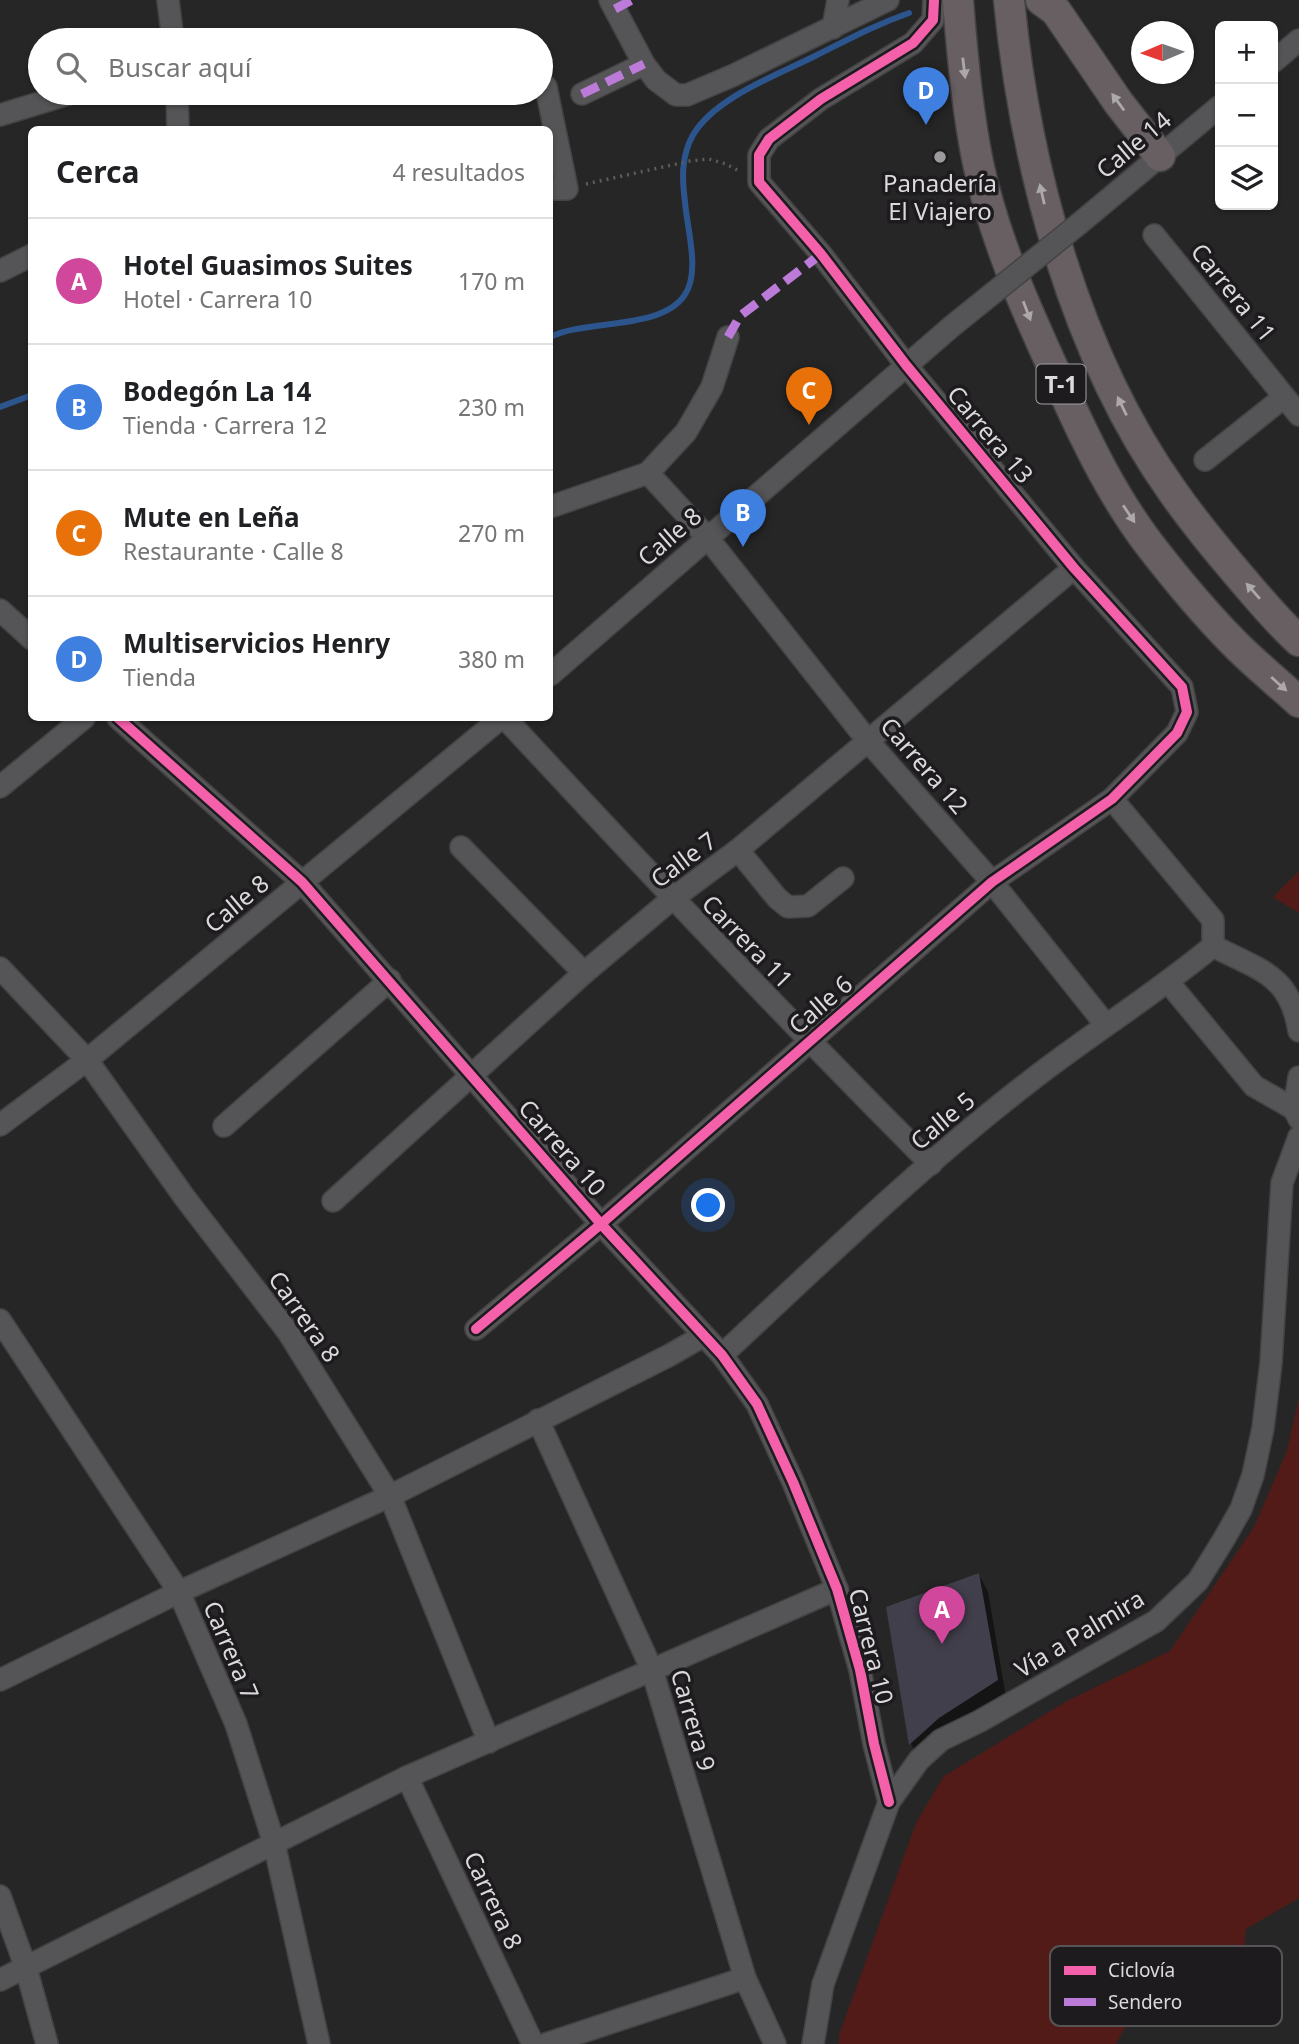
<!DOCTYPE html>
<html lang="es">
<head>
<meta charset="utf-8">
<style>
  :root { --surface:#fff; --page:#f2f2f2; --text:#202124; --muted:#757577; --line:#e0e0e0; --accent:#58575a }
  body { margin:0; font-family:"Noto Sans",sans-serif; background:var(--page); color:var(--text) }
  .controls { position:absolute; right:21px; top:21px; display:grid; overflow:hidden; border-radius:10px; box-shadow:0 2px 5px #0004 }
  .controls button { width:63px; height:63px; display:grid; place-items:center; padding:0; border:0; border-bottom:2px solid var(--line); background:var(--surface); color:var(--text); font:35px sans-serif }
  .compass { position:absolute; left:1131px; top:21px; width:63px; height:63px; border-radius:50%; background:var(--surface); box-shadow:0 2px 5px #0004; rotate:268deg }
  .you { position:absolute; left:709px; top:1206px; width:24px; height:24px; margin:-18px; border:5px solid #fff; border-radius:50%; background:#1a73e8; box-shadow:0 0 0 10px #1a73e833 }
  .badge { display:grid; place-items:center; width:46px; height:46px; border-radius:50%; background:var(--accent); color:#fff; font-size:23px; font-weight:700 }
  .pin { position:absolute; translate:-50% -58px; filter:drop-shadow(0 2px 4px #0008) }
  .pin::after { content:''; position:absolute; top:37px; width:24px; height:21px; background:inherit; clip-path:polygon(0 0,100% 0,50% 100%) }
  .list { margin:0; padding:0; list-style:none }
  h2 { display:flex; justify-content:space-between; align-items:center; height:91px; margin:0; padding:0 28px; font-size:30px }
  h2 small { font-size:23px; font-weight:400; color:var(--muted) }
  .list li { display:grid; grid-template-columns:46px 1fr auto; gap:21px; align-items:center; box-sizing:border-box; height:126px; padding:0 28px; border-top:2px solid var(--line) }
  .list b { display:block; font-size:26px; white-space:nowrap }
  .list p { margin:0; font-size:23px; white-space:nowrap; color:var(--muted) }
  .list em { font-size:23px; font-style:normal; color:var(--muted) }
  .icon { flex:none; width:38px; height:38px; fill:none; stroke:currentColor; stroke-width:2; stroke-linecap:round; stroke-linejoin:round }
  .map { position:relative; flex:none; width:1299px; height:2044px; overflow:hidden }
  .search { position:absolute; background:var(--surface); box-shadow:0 2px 5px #0004; left:28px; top:28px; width:525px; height:77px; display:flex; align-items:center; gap:18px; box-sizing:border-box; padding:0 24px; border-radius:38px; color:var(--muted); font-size:26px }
  .panel { position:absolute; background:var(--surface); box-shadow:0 2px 5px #0004; left:28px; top:126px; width:525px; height:595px; border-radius:10px }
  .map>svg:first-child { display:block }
  .green { fill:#521b17 }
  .shadow { fill:#0007 }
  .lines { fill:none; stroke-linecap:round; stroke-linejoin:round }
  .stream { stroke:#2c558d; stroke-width:6 }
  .building { fill:#423f4c }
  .minor-casing { stroke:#444344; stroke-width:24 }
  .highway-casing { stroke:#444344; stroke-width:33 }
  .path { stroke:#5d5c5d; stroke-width:3.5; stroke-dasharray:2 5; stroke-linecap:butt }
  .minor { stroke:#555456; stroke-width:21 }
  .highway { stroke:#685f63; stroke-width:30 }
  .minor-bridge-casing { stroke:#444344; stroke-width:24; stroke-linecap:butt }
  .minor-bridge { stroke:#555456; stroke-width:21 }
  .quiet { stroke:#bd7bd9; stroke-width:9; stroke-dasharray:18 9; stroke-linecap:butt }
  .cycleway-casing { stroke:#1e1b1f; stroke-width:15 }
  .cycleway { stroke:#f560ab; stroke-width:10 }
  .oneway { fill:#ada8ab }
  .poi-dot { fill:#9c9a9c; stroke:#1e1b1f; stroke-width:2.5 }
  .labels { text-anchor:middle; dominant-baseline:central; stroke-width:7; stroke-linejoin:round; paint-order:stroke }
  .shield { fill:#1e1b1f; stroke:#a2a0a3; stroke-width:2 }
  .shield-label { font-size:23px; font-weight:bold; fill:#dbd9db }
  .street-label { font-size:24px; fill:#dbd9db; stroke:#1e1b1f }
  .poi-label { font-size:24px; fill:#dbd9db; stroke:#1e1b1f }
  .key { fill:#1e1b1f; stroke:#575457; stroke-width:2 }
  .key-label { font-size:19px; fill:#dbd9db }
</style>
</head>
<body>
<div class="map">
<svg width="1299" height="2044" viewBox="0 0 1299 2044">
  <rect width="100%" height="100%" fill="#272627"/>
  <g class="green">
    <path d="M1299,871V913L1273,897Z"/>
    <path d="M1299,1397V1898L1246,1929L1242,1968L1136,2007L1116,2044H839V2035L916,1823L944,1776L1067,1701L1170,1651L1254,1527L1287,1451Z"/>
  </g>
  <path class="shadow" d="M979,1575L988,1592L1006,1697L920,1760L911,1744L888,1608Z"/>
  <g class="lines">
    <g class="stream">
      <path d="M550,337C587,319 660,330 684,296C701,273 687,229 685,202C682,179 681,156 693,135C715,97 780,74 817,55C849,39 875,25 909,13"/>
      <path d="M0,407L32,395"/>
    </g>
  </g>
  <path class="building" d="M979,1573L998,1680L939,1718L909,1745L886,1607Z"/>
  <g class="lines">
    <g class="minor-casing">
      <g id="minor">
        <path d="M168,0L173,40"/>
        <path d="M610,0L644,64L656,80L676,95H687L734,75L888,0"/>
        <path d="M833,28L838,0"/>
        <path d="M1273,62L1299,40"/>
        <path d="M541,82L546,87L567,189H550"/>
        <path d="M177,93L178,130"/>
        <path d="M582,94L644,64"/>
        <path d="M0,115L72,93"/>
        <path d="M1080,223L1220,106"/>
        <path d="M1154,235L1299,415"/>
        <path d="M0,271L32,255"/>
        <path d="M1205,460L1284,397"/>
        <path d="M648,473L707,537L868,741L992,882L1106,1025"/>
        <path d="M550,507L648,473L686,432L712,387L728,337"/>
        <path d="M0,610L32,639"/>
        <path d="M550,675L951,327"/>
        <path d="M118,718L302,882L601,1224L722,1355L757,1404L793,1482L837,1589L860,1670L874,1744L889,1802"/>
        <path d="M505,718C645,869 785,1018 931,1164"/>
        <path d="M0,787L84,718"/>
        <path d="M1112,799L1213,920V946"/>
        <path d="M461,847L584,973"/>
        <path d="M738,850L777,898L788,907L808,906L843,878"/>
        <path d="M1213,946C1259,970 1290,974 1299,1031"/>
        <path d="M0,968L87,1060L185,1198L288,1332L390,1496L489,1742"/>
        <path d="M1169,983L1254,1086L1294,1109"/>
        <path d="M1299,1119L1294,1109L1299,1077"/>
        <path d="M0,1125L87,1060L501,718"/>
        <path d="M224,1126L390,980"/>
        <path d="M333,1201L584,973L672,899L738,850L1074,568"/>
        <path d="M0,1320L179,1592L236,1724L274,1843L319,2044"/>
        <path d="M476,1329L601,1224L992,882L1112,799L1177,733L1187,712L1182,687L1074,568L906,365L821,254L759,182V155L769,139L821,99L913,43L933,20L934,0"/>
        <path d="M722,1355C822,1262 920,1166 1029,1082C1089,1035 1154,995 1213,946"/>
        <path d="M538,1420L652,1670L745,1978L775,2044"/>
        <path d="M0,1680L179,1592L390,1496L670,1355L703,1336"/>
        <path d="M407,1777L533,2044"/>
        <path d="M0,1896L26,1968L47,2044"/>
        <path d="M0,1980L407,1777L837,1589"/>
        <path d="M546,2044L745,1978"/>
        <path d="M813,2044L823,1984L889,1802L919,1760L941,1740L980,1721L1156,1621L1198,1581L1224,1539L1241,1509L1253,1475L1263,1428L1271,1363L1282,1183L1299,1137"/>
      </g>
    </g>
    <g class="highway-casing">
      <g id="highway">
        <path d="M958,0C962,54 967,110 978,163C995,243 1030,318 1064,392C1088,445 1114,498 1149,544C1176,579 1205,614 1236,645C1256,665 1278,683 1299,702"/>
        <path d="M1009,0C1025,166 1075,355 1173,492C1194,522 1218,551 1242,579C1260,600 1278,622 1299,641"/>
        <path d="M1041,0L1056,11L1118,102L1160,156"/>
      </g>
    </g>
    <path class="path" d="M586,184L690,161L709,159L726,164L741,172"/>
    <use href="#minor" class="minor"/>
    <use href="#highway" class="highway"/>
    <g class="minor-bridge-casing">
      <path id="minor-bridge" d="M951,327L1080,223"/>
    </g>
    <use href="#minor-bridge" class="minor-bridge"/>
    <g class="quiet">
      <path d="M615,9L632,0"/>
      <path d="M582,94L644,64"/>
      <path d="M728,337L740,316L821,254"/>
    </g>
    <g class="cycleway-casing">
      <g id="cycleway">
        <path d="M118,718L302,882L601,1224L722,1355L757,1404L793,1482L837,1589L860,1670L874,1744L889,1802"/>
        <path d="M476,1329L601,1224L992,882L1112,799L1177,733L1187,712L1182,687L1074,568L906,365L821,254L759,182V155L769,139L821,99L913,43L933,20L934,0"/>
      </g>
    </g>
    <use href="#cycleway" class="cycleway"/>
  </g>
  <defs><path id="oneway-solid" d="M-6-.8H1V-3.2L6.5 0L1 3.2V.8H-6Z" transform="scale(1.75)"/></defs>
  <g class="oneway">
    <use href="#oneway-solid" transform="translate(964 68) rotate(83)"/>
    <use href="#oneway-solid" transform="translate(1118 102) rotate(-126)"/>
    <use href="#oneway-solid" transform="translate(1042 194) rotate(-103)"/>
    <use href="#oneway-solid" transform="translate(1027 311) rotate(69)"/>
    <use href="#oneway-solid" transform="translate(1122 406) rotate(-116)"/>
    <use href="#oneway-solid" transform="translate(1129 514) rotate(56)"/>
    <use href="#oneway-solid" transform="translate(1253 591) rotate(-131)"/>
    <use href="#oneway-solid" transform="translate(1279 684) rotate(42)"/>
  </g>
  <circle class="poi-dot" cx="940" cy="157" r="7"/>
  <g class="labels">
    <rect class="shield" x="1036.5" y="364.5" width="49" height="39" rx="5"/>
    <g class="shield-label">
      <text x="1061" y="384">T-1</text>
    </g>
    <g class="street-label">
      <text transform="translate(1133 144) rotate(-40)">Calle 14</text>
      <text transform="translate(1234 292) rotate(51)">Carrera 11</text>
      <text transform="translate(991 434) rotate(50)">Carrera 13</text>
      <text transform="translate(669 536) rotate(-41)">Calle 8</text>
      <text transform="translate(925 765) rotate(49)">Carrera 12</text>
      <text transform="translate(683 859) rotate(-37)">Calle 7</text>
      <text transform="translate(236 903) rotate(-40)">Calle 8</text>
      <text transform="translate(748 941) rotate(46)">Carrera 11</text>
      <text transform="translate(820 1004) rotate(-41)">Calle 6</text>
      <text transform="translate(942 1120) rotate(-40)">Calle 5</text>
      <text transform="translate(563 1147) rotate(49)">Carrera 10</text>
      <text transform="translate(305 1316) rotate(55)">Carrera 8</text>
      <text transform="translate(1079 1633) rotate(-31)">Vía a Palmira</text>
      <text transform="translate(872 1646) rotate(76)">Carrera 10</text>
      <text transform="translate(232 1650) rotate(67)">Carrera 7</text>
      <text transform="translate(694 1720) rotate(74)">Carrera 9</text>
      <text transform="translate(494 1900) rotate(65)">Carrera 8</text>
    </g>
    <g class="poi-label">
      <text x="940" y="182">Panadería<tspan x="940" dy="28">El Viajero</tspan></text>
    </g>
  </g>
  <rect x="1050" y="1946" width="232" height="80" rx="10" class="key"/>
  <rect x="1064" y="1966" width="32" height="9" fill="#f560ab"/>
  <rect x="1064" y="1998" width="32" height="8" fill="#bd7bd9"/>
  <g class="key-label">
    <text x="1108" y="1977">Ciclovía</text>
    <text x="1108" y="2009">Sendero</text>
  </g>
</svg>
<div class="controls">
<button>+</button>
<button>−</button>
<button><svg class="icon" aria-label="layers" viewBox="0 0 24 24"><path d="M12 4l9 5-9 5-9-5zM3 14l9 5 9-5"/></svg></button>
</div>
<svg class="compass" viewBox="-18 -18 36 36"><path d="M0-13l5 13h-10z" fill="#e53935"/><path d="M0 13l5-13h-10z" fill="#757577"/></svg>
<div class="you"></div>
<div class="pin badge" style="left:942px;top:1644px;background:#d1479c">A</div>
<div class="pin badge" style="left:743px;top:547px;background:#3f7fe0">B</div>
<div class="pin badge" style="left:809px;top:425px;background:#e8710a">C</div>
<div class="pin badge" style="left:926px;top:125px;background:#3f7fe0">D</div>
<div class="search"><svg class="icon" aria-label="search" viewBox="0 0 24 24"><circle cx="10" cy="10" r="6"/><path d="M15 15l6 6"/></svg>Buscar aquí</div>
<section class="panel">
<h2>Cerca<small>4 resultados</small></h2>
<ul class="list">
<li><span class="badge" style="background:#d1479c">A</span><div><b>Hotel Guasimos Suites</b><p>Hotel · Carrera 10</p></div><em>170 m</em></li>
<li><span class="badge" style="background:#3f7fe0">B</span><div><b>Bodegón La 14</b><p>Tienda · Carrera 12</p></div><em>230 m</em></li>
<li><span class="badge" style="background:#e8710a">C</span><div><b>Mute en Leña</b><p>Restaurante · Calle 8</p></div><em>270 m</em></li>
<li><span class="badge" style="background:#3f7fe0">D</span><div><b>Multiservicios Henry</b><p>Tienda</p></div><em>380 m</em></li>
</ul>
</section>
</div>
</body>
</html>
